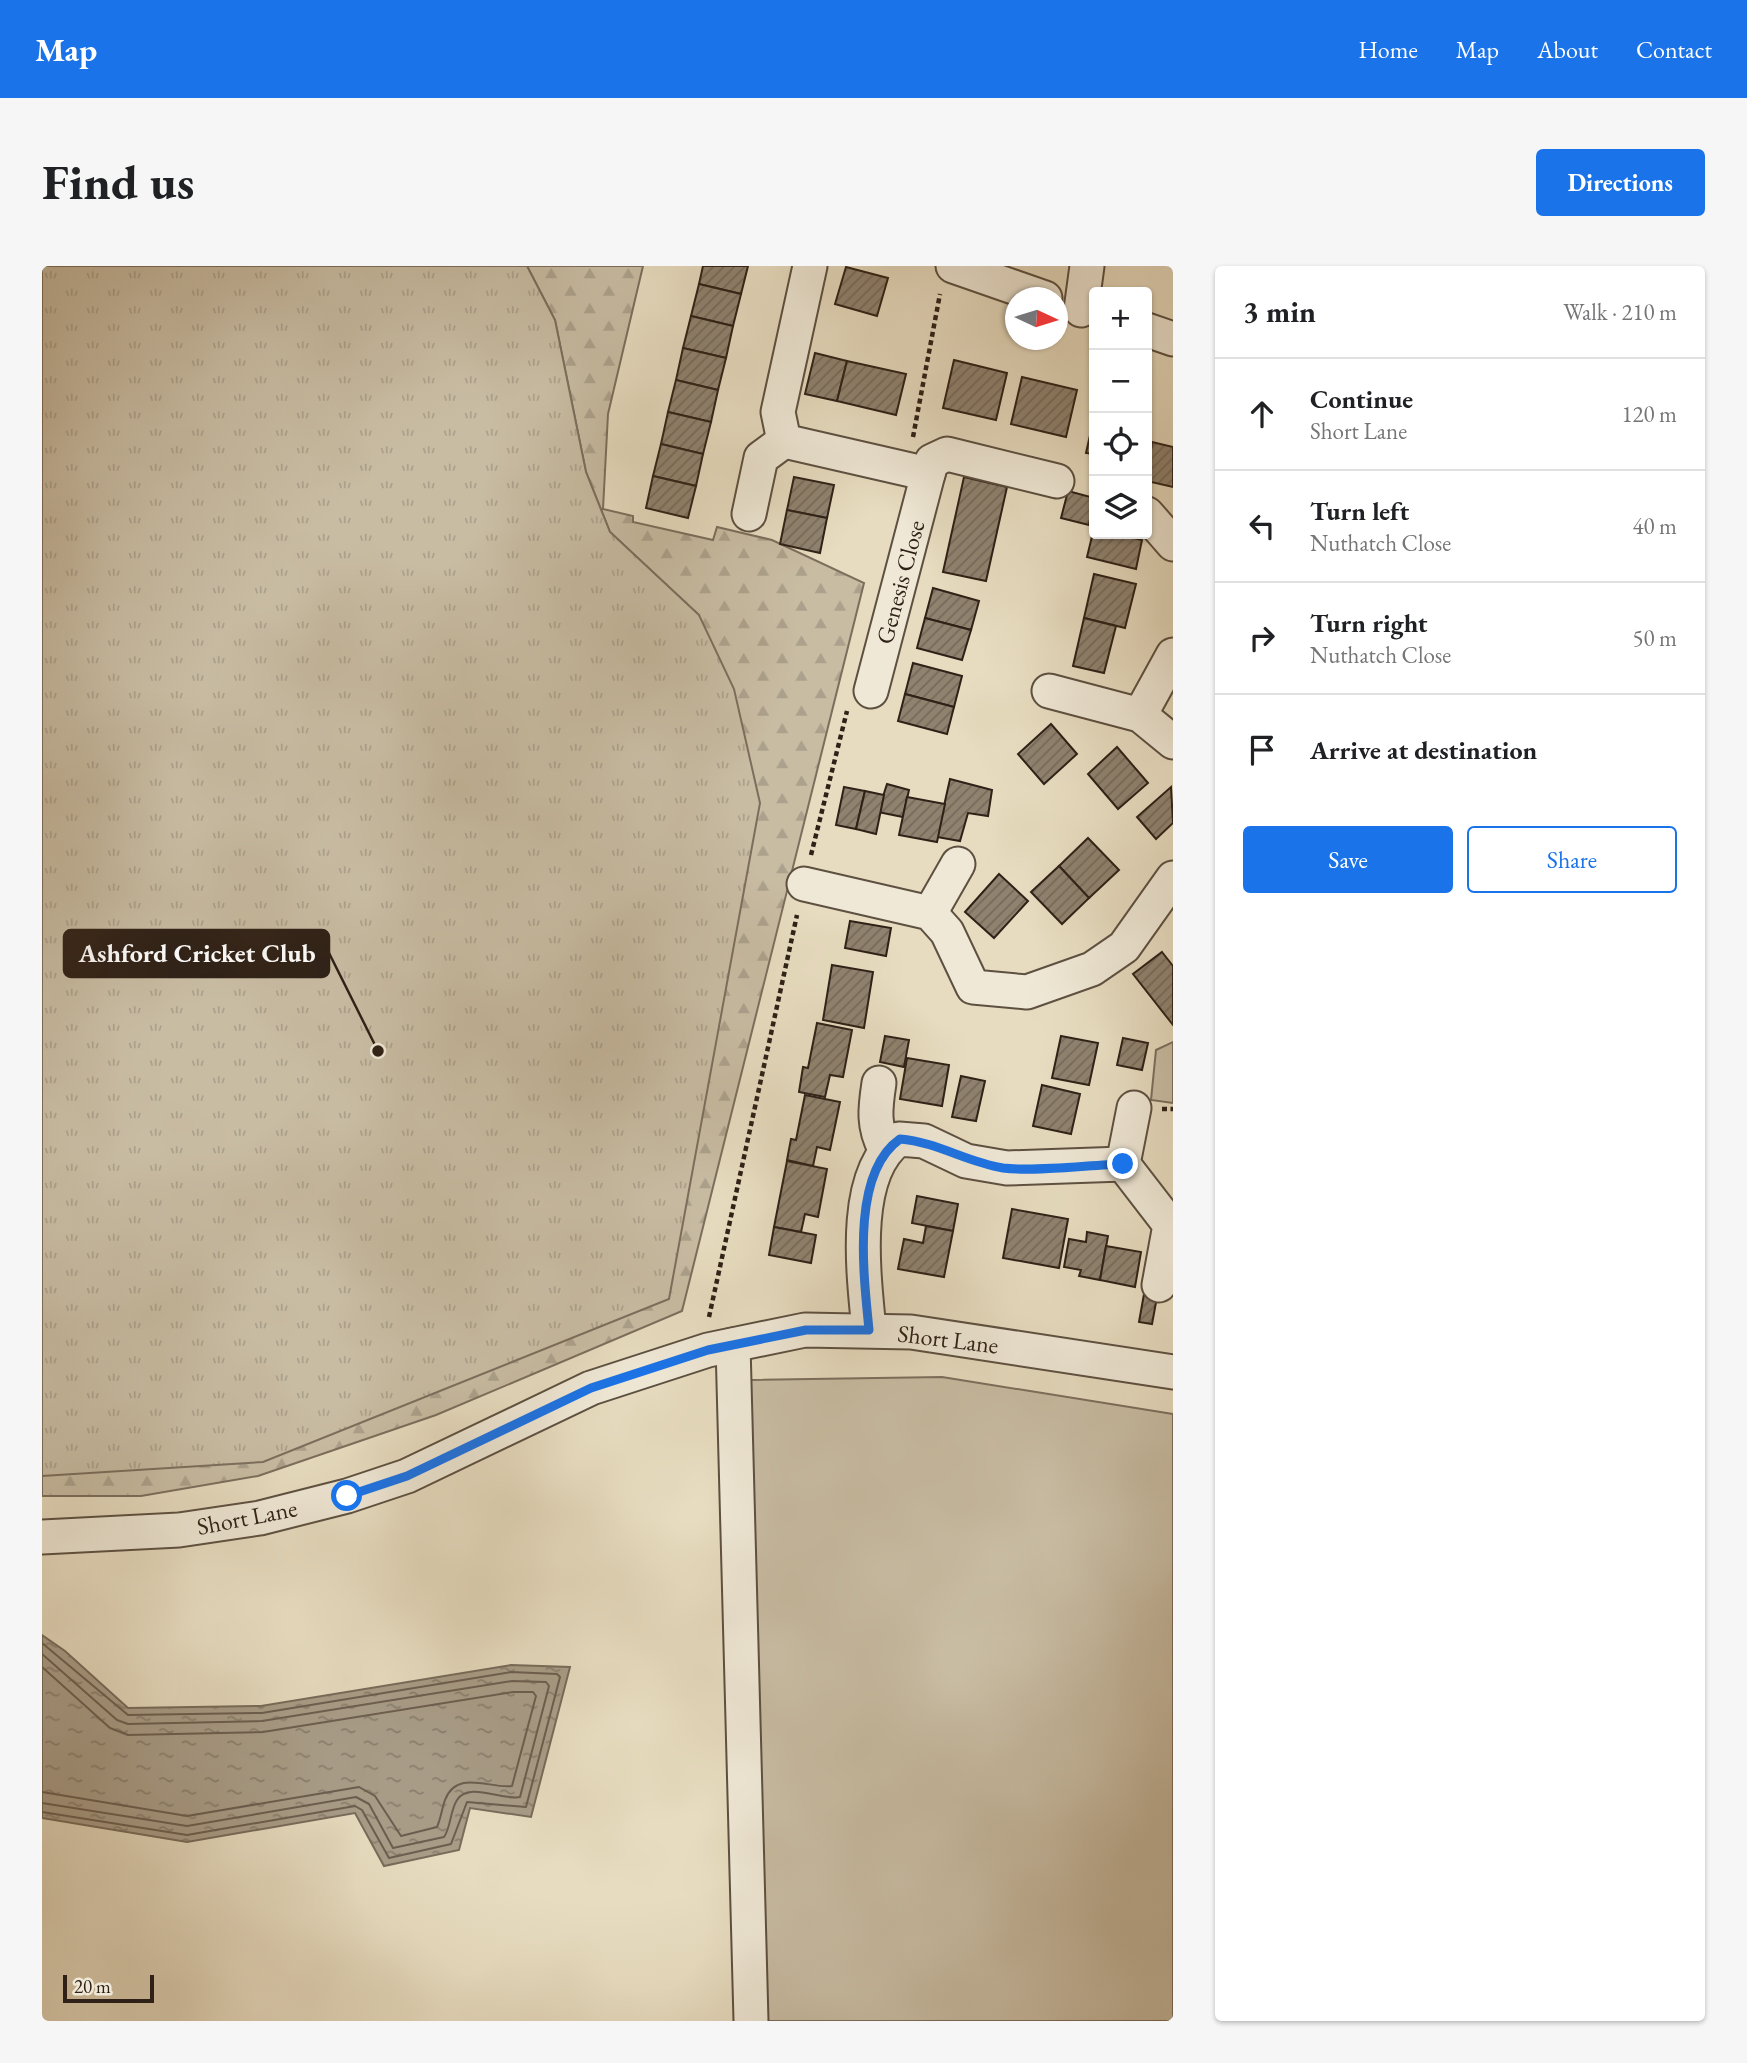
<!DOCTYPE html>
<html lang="en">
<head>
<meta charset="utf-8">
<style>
  :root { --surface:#fff; --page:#f6f6f6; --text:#202124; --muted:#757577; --line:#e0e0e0; --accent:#1a73e8 }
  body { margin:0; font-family:"EB Garamond",serif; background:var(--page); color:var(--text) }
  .controls { position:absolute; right:21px; top:21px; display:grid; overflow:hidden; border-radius:7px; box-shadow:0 2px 5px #0004 }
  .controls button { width:63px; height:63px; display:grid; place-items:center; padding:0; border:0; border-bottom:2px solid var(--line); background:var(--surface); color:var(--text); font:35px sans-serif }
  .compass { position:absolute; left:963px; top:21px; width:63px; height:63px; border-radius:50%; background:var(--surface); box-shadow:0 2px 5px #0004; rotate:94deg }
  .scale { position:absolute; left:21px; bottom:18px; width:91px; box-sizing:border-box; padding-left:7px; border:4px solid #2f2117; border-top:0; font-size:19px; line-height:24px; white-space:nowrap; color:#2f2117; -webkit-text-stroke:5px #efe8d6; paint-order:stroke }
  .stop { position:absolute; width:21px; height:21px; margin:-16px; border:5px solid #1a73e8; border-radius:50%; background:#fff }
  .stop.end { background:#1a73e8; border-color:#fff; box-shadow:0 2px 7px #0008 }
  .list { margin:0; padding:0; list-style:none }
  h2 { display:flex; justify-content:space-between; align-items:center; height:91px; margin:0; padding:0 28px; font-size:30px }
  h2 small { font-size:23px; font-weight:400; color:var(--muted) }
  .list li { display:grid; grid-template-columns:46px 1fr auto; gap:21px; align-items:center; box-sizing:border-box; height:112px; padding:0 28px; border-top:2px solid var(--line) }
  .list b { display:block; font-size:26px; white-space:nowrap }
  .list p { margin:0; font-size:23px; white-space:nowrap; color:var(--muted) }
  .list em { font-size:23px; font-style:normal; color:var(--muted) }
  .actions { display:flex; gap:14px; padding:21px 28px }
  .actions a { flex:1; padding:16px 0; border:2px solid var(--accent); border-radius:7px; text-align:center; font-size:24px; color:var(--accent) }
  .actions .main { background:var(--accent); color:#fff }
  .icon { flex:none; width:38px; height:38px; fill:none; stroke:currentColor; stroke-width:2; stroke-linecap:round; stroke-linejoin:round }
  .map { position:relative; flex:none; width:1131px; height:1755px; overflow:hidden; border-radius:7px }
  header { display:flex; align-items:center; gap:42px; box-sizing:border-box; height:98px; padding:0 35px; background:var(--accent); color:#fff }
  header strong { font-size:33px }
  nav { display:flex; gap:38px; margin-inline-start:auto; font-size:24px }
  .intro { display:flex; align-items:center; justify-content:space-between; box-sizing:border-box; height:168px; padding:0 42px }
  h1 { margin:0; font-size:49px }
  .button { padding:18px 32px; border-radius:7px; background:var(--accent); color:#fff; font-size:24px; font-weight:700 }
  main { display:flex; gap:42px; padding:0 42px }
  aside { flex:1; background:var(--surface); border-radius:7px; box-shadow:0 2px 5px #0004 }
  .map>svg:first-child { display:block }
  .grass { fill:#c8bca3; stroke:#7c6e5d; stroke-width:2 }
  .forest { fill:url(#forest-firs); stroke:#7c6e5d; stroke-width:2 }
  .park { fill:url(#park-tufts); stroke:#7c6e5d; stroke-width:2 }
  .water { fill:url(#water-ripples); stroke:#786b5a; stroke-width:2 }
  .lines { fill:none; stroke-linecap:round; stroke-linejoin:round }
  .shore { stroke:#6c5e4f; stroke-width:2 }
  .building { fill:url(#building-hatch); stroke:#2f2117; stroke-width:2 }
  .minor-casing { stroke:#5d5041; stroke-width:37 }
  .path { stroke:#2f2117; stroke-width:4.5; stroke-dasharray:5 3.5; stroke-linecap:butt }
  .minor { stroke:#efe8d6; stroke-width:33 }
  .route { stroke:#1a73e8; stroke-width:9 }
  .labels { text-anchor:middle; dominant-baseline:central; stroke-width:5; stroke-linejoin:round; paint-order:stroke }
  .street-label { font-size:24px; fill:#2f2117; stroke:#efe8d6 }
  .leader { fill:none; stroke:#2f2117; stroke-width:2.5 }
  .callout-dot { fill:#2f2117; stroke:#efe8d6; stroke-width:2.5 }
  .callout { fill:#2f2117; stroke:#2f2117; stroke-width:2.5 }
  .callout-label { font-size:26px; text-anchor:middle; font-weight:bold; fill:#fff }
</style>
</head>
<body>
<header>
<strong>Map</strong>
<nav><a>Home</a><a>Map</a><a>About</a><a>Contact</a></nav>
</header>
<div class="intro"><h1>Find us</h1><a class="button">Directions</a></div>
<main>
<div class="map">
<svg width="1131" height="1755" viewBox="0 0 1131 1755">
  <defs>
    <pattern id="forest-firs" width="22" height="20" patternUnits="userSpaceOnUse" patternTransform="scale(1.75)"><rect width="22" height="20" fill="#c8bca3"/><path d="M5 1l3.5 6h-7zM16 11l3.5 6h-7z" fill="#aca18c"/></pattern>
    <pattern id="park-tufts" width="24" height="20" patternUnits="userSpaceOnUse" patternTransform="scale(1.75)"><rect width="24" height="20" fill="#c8bca3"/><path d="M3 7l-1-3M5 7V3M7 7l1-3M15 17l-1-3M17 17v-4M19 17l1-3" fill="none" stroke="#aca18c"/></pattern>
    <pattern id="water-ripples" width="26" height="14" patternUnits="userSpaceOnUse" patternTransform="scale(1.75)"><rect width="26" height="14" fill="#a89c87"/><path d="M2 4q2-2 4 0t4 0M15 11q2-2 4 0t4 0" fill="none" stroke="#897f6d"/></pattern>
    <pattern id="building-hatch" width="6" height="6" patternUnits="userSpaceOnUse" patternTransform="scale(1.75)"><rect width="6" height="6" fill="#8f826f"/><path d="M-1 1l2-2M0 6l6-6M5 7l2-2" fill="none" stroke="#756a5a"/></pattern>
  </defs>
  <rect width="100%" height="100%" fill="#e7dcc0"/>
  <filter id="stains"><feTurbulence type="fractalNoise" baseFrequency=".00286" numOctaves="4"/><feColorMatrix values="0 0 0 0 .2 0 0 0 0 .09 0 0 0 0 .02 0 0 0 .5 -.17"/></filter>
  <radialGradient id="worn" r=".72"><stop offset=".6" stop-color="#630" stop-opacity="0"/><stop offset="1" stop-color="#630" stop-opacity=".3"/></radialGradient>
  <g class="grass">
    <path d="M1131,776V837L1109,834L1114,784Z"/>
    <path d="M900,1111L1131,1148V1755H722L706,1114Z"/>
  </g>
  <path class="forest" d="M485,0H601L566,148L561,243L591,250V256L671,274L675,261L730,274L822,317L640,1045L394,1149L216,1210L99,1230H0V1116L657,349L568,266L544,206L513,54Z"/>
  <path class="park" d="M0,0H485L513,54L544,206L568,266L657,349L692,423L718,537L627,1033L221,1196L0,1210Z"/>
  <path class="water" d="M0,1369L23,1385L86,1442L219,1440L469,1399L528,1401L489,1551L428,1542L417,1584L342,1600L313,1547L145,1576L0,1552Z"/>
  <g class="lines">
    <g class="shore">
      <path d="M0,1377L86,1449L220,1447L469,1406L515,1408L518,1411L484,1541L425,1536L409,1578L347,1592L320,1544L313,1540L145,1569L0,1546"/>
      <path d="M0,1388L75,1454L86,1458L220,1455L470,1415L504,1416L507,1420L478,1531C461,1535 426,1515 415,1534C408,1545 409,1561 402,1571L351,1582L327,1538L314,1531L145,1560L0,1537"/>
      <path d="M0,1401L68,1462L86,1469L221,1466L471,1426H491L494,1430L470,1520C448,1523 415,1503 403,1534C400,1542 399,1552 395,1561L359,1570L333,1530L317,1521L145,1550L0,1526"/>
    </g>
  </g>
  <g class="building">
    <path d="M661,0H706L699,28L657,18Z"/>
    <path d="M804,1L846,12L835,50L793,38Z"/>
    <path d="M657,18L699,28L691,60L649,50Z"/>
    <path d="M649,50L691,60L684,92L641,82Z"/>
    <path d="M641,82L684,92L676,124L634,114Z"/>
    <path d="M773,87L805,95L795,135L763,128Z"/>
    <path d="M912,94L965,107L954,154L901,142Z"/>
    <path d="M805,95L864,108L854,149L795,135Z"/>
    <path d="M980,111L1035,124L1024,171L969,158Z"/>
    <path d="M634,114L676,124L669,156L626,146Z"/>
    <path d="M626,146L669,156L661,188L619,178Z"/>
    <path d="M1052,152V188L1044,187Z"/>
    <path d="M1110,176L1131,181V221L1105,215Z"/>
    <path d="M619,178L661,188L654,220L611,210Z"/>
    <path d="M611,210L654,220L646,252L604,242Z"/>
    <path d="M752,211L792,219L785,252L745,244Z"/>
    <path d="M922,211L965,221L944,315L901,306Z"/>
    <path d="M1026,225L1052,232L1047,259L1019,252Z"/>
    <path d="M745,244L785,252L778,287L738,278Z"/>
    <path d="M1052,262V268H1075L1100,274L1094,303L1045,291Z"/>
    <path d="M1052,308L1094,318L1083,362L1042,352Z"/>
    <path d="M891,322L937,335L929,364L883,352Z"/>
    <path d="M883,352L929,364L920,394L875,382Z"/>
    <path d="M1042,352L1074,360L1062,407L1031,400Z"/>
    <path d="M871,397L920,410L912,441L863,428Z"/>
    <path d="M863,428L912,441L905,468L856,455Z"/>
    <path d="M1009,458L1035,488L1002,518L976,488Z"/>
    <path d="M1075,481L1106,517L1076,543L1046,508Z"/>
    <path d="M908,513L950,524L946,550L926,547L918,575L895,571Z"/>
    <path d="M845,518L867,524L861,551L836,546Z"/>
    <path d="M802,521L823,525L814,563L794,559Z"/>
    <path d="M1129,521L1131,557L1114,573L1095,551Z"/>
    <path d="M823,525L842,529L834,568L814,563Z"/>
    <path d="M865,531L903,538L895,576L857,569Z"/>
    <path d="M1046,572L1077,604L1047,632L1017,600Z"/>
    <path d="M1017,600L1047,632L1020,658L989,626Z"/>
    <path d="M957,608L986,635L952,672L923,646Z"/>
    <path d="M808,655L849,662L844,690L803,682Z"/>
    <path d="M1120,686L1131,700V759L1091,708Z"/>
    <path d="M790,699L831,706L822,762L781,754Z"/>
    <path d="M775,757L810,764L801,811L788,809L783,831L757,826L761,801L766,802Z"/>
    <path d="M843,770L867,774L862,801L838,796Z"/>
    <path d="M1019,770L1056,777L1047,819L1010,812Z"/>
    <path d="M1081,772L1106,777L1100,804L1075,799Z"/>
    <path d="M865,792L907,799L900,840L858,833Z"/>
    <path d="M919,810L943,815L934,855L910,851Z"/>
    <path d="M1000,819L1038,828L1029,868L991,860Z"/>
    <path d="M763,829L798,836L788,884L775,881L771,900L745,894L749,873L754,874Z"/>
    <path d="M745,895L785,903L776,951L763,948L759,966L732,961Z"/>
    <path d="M875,930L916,938L911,965L870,957Z"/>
    <path d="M970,943L1026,953L1017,1002L961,992Z"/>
    <path d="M884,960L911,965L902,1011L856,1003L862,973L881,977Z"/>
    <path d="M732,961L774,969L769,997L727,989Z"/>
    <path d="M1045,966L1066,970L1058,1014L1037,1010L1039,1004L1022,1001L1027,973L1044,976Z"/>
    <path d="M1064,980L1099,986L1093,1021L1058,1014Z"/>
    <path d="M1102,1028L1115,1031L1110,1058L1097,1056Z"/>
  </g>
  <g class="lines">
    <g class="minor-casing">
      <g id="minor">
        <path d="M768,0L736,146L742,175L886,208L829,425"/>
        <path d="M911,0L1003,32"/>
        <path d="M1039,44L1045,0"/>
        <path d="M1105,64L1131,73"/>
        <path d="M886,208L890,195L905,188L1015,215"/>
        <path d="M707,248L719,192L742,175"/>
        <path d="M1105,248L1131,278"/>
        <path d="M1007,425L1098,449L1131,476"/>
        <path d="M1098,449L1131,389"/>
        <path d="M762,618L888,647L905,666L931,721L985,726L1050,703L1082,681L1131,612"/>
        <path d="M888,647L916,598"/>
        <path d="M837,817C833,843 831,860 843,883"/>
        <path d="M1092,842L1081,898L1128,959L1117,1019"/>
        <path d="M827,1064C822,1011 808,908 857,873L882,875L924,895L965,902L1081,898"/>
        <path d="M691,1079L709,1755"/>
        <path d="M0,1271L137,1264L218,1252L305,1230L365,1210L549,1122L666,1084L763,1064L869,1066L1131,1106"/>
      </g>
    </g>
    <g class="path">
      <path d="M871,171L898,28"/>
      <path d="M769,589L805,445"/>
      <path d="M1120,843H1131"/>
      <path d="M667,1051L755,649"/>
    </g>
    <use href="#minor" class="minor"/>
  </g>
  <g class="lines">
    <path class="route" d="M305,1230L365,1210L549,1122L666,1084L764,1064H827C822,1011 808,908 858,873C895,876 924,896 961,902C993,906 1047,899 1081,898"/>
  </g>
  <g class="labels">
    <g class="street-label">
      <text transform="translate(858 316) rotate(-75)">Genesis Close</text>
      <text transform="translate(906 1073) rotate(7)">Short Lane</text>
      <text transform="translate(205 1251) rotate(-11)">Short Lane</text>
    </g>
  </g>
  <path class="leader" d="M336 785L287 687"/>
  <circle class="callout-dot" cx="336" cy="785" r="7"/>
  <rect class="callout" x="22" y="664" width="265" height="47" rx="7"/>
  <g class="callout-label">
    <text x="155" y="696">Ashford Cricket Club</text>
  </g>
  <rect width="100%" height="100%" filter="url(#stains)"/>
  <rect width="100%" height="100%" fill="url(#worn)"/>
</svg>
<div class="controls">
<button>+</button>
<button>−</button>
<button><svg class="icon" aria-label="locate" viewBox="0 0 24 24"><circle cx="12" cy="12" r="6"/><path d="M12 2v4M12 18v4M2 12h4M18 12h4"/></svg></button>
<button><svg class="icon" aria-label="layers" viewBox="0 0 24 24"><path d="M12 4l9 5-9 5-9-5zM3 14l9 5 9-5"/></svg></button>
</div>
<svg class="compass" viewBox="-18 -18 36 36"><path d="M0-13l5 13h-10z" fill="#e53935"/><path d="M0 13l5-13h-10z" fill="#757577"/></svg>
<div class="scale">20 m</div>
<div class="stop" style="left:305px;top:1230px"></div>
<div class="stop end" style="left:1081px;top:898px"></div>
</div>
<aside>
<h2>3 min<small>Walk · 210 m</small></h2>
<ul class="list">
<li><svg class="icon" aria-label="ahead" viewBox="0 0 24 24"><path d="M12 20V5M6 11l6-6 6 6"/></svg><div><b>Continue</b><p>Short Lane</p></div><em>120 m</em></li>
<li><svg class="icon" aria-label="left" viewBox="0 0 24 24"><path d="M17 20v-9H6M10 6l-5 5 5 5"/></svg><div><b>Turn left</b><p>Nuthatch Close</p></div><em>40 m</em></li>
<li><svg class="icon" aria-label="right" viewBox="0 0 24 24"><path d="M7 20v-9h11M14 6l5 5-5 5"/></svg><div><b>Turn right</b><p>Nuthatch Close</p></div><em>50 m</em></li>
<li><svg class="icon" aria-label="arrive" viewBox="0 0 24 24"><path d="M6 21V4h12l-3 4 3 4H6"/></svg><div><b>Arrive at destination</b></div></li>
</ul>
<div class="actions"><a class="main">Save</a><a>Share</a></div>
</aside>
</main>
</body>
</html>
